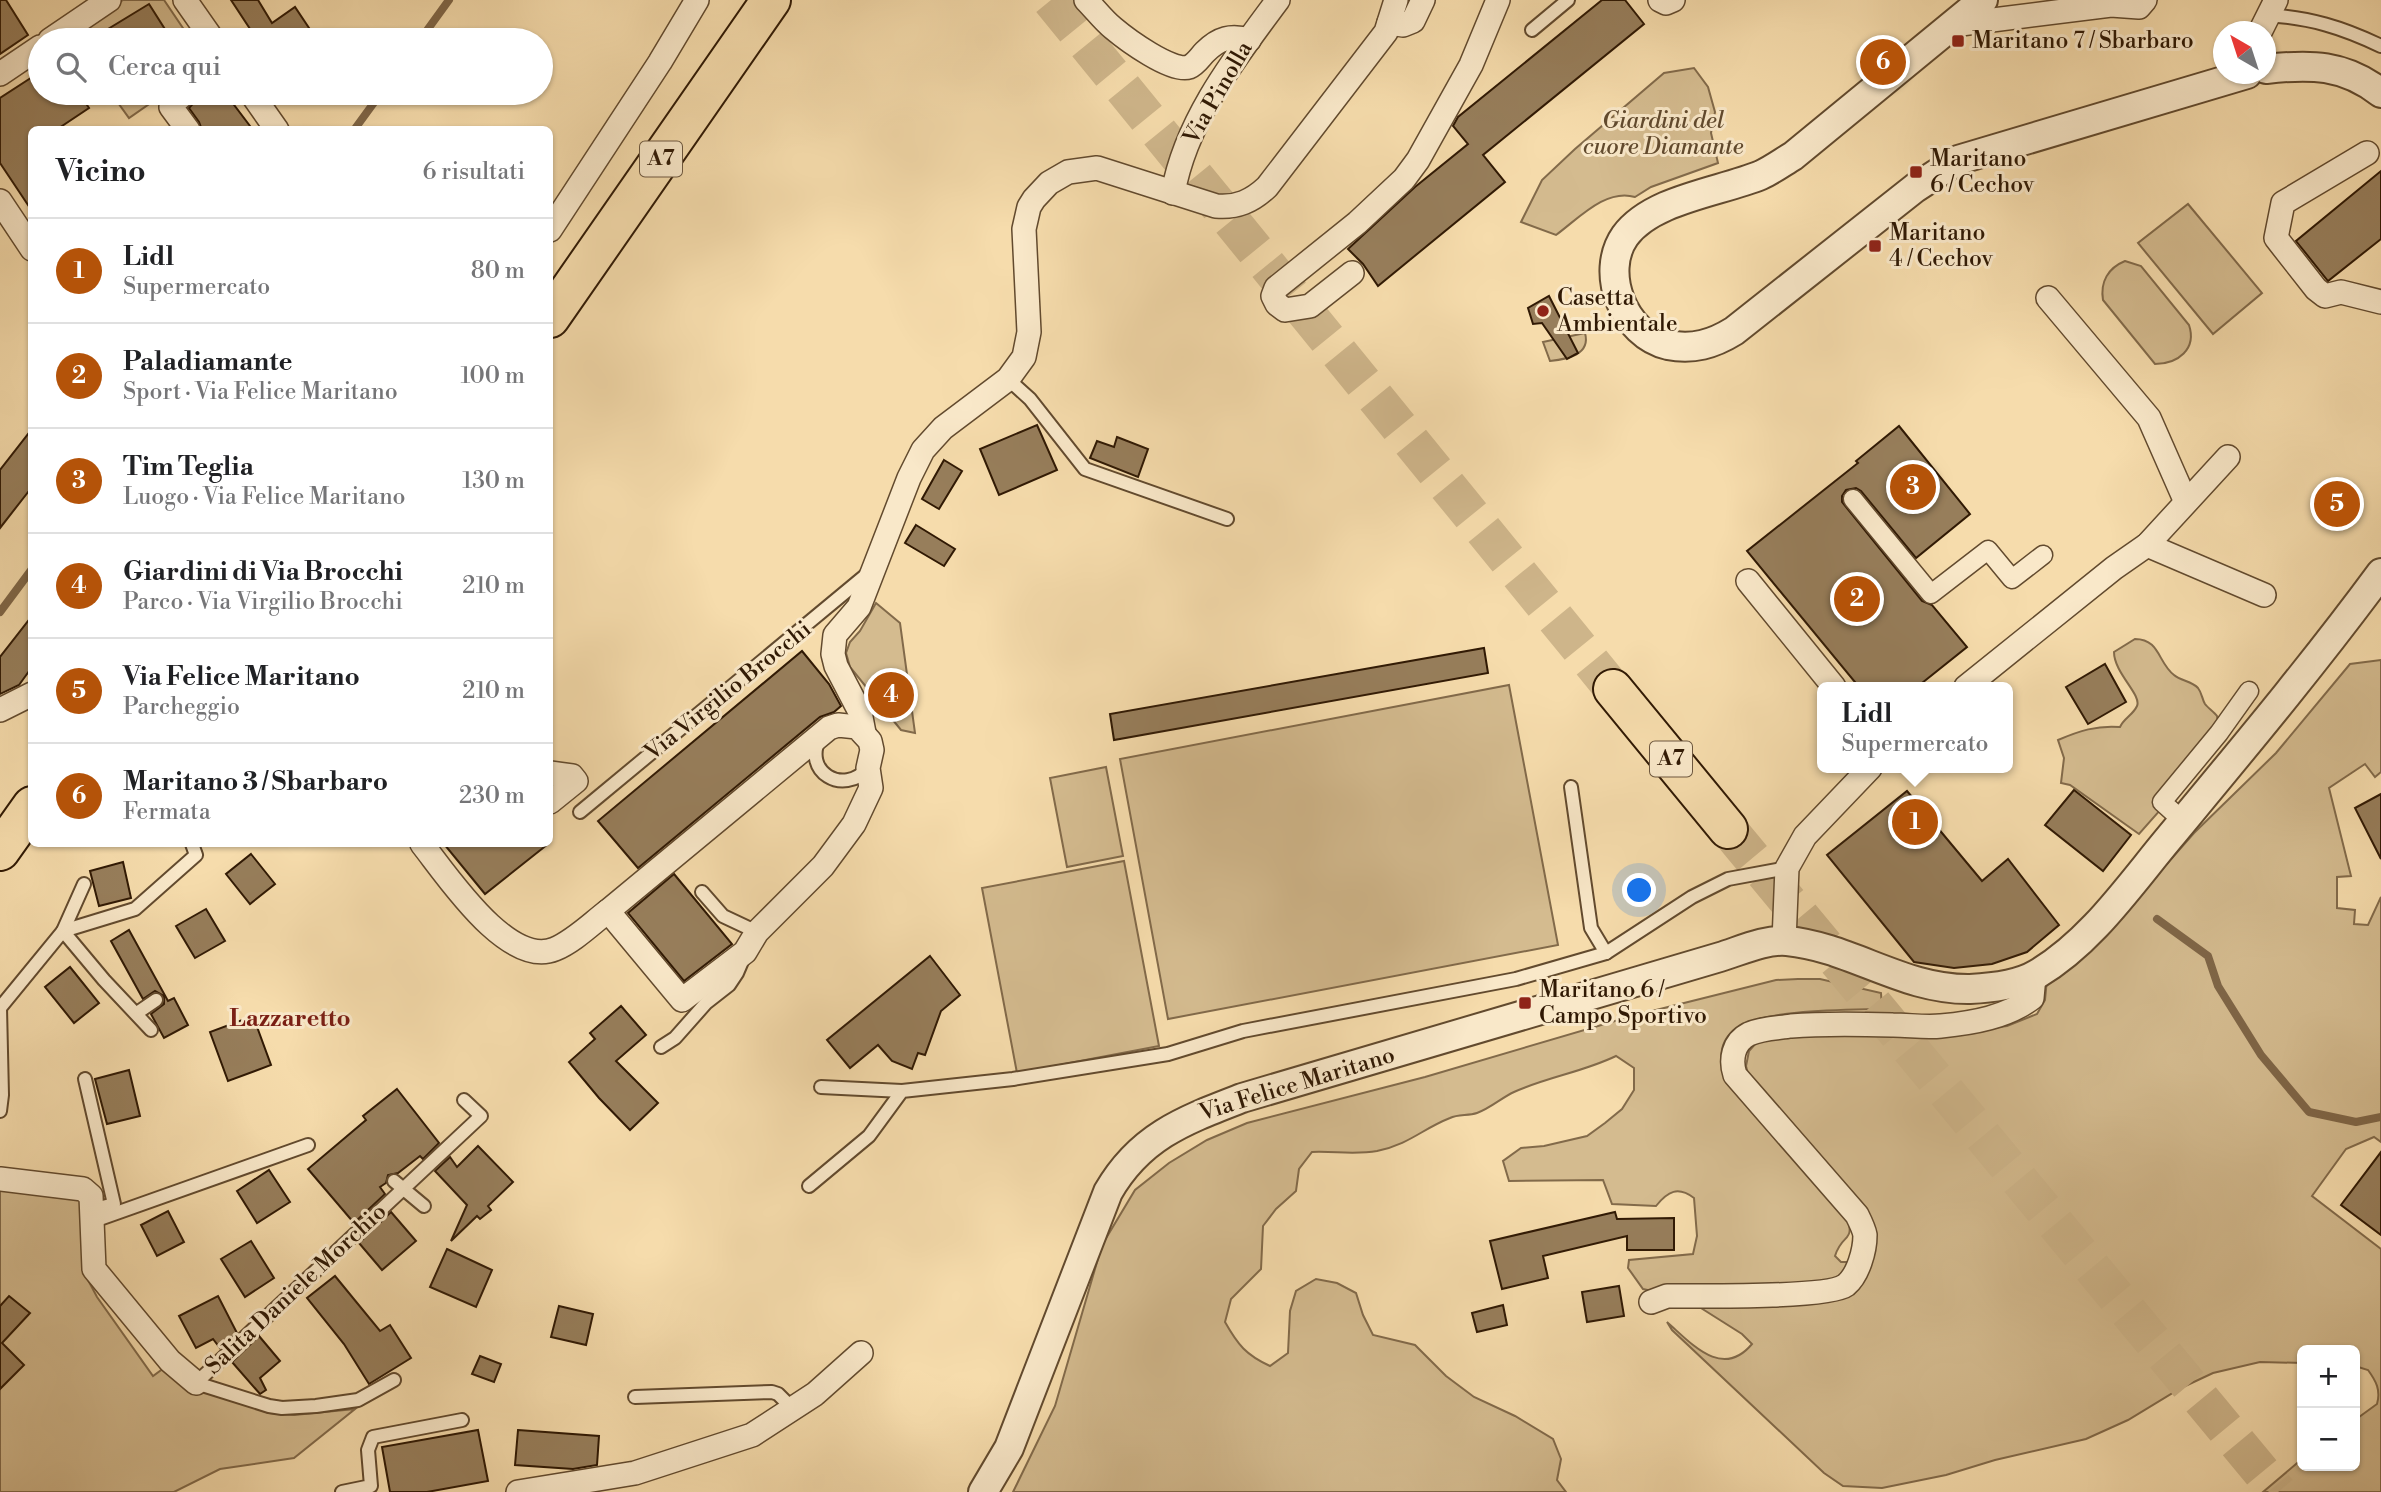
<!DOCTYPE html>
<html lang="it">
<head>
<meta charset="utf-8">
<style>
  :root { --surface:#fff; --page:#f2f2f2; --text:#202124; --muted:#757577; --line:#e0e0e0; --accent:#b45309 }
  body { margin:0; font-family:"Libre Bodoni",serif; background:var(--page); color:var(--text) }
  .controls { position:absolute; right:21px; bottom:21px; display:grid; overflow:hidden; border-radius:10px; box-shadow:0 2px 5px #0004 }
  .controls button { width:63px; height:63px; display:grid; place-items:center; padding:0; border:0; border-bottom:2px solid var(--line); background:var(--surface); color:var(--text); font:35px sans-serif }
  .compass { position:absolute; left:2213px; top:21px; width:63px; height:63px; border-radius:50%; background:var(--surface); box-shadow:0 2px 5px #0004; rotate:321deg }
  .you { position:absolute; left:1640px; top:891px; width:24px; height:24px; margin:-18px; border:5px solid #fff; border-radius:50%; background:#1a73e8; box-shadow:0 0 0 10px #1a73e833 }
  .badge { display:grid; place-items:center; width:46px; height:46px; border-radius:50%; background:var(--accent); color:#fff; font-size:23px; font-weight:700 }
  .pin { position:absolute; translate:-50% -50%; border:4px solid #fff; box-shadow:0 2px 7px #0006 }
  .popup { position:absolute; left:1817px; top:682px; width:196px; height:91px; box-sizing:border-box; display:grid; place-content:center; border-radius:10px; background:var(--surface); filter:drop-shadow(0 2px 5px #0005); font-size:23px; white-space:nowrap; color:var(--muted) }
  .popup b { font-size:26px; color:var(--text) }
  .popup::after { content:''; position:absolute; left:50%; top:100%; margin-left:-14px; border:14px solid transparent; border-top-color:var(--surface) }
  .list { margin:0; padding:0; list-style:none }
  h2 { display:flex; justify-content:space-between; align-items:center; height:91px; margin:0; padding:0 28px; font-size:30px }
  h2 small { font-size:23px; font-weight:400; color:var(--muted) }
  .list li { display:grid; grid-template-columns:46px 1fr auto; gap:21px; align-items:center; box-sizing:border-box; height:105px; padding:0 28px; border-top:2px solid var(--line) }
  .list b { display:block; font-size:26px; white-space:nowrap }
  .list p { margin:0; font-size:23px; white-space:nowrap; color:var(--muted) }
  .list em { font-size:23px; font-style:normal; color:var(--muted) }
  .icon { flex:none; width:38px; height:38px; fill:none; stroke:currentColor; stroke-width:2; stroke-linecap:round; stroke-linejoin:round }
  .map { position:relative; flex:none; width:2381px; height:1492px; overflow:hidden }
  .search { position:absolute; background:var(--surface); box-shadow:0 2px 5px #0004; left:28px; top:28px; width:525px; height:77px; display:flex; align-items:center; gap:18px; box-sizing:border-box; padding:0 24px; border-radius:38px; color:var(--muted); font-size:26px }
  .panel { position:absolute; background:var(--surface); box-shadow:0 2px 5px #0004; left:28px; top:126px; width:525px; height:721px; border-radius:10px }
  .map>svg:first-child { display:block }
  .green { fill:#d4bb8f; stroke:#826a4a; stroke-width:2 }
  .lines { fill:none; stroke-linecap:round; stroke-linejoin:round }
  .stream { stroke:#7f6647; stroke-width:8 }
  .building { fill:#977e5b; stroke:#301904; stroke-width:2 }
  .motorway-tunnel { stroke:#ceb58a; stroke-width:38; stroke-dasharray:38 19; stroke-linecap:butt }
  .service-casing { stroke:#624a2e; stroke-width:16 }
  .pedestrian-casing { stroke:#624a2e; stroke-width:21 }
  .minor-casing { stroke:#624a2e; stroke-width:26 }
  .tertiary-casing { stroke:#624a2e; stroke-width:32 }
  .motorway-casing { stroke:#301904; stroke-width:42 }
  .service { stroke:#f9e8c9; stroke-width:12 }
  .pedestrian { stroke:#f9e8c9; stroke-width:18 }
  .minor { stroke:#f9e8c9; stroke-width:23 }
  .tertiary { stroke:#f9e8c9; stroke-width:28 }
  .motorway { stroke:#f6dcac; stroke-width:38 }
  .poi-dot { fill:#8f2418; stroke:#f9e8c9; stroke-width:2.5 }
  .labels { text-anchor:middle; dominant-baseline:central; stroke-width:6; stroke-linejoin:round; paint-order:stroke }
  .shield { fill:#f9e8c9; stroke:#6c573f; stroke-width:2 }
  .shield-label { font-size:21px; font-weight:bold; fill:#301904 }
  .poi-label { font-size:23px; fill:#301904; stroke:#f9e8c9; text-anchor:start }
  .street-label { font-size:23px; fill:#301904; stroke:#f9e8c9 }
  .park-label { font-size:23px; font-style:italic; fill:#614a2e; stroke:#f9e8c9 }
  .neighbourhood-label { font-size:24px; font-weight:bold; fill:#7a1f14; stroke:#f9e8c9 }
</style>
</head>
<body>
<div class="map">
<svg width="2381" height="1492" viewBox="0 0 2381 1492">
  <rect width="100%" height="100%" fill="#f6dcac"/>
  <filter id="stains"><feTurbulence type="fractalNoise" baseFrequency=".00286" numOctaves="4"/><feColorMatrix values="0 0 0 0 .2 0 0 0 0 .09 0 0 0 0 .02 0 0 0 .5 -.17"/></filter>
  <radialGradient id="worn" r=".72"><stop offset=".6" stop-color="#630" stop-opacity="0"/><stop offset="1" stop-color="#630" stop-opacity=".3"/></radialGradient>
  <g class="green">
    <path d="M123,0H164L191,40H74L71,36Z"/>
    <path d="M1694,68L1708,87L1715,112L1711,133L1718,163L1651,187L1635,197C1606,188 1578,219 1556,235L1521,222L1542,180L1575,149L1664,73Z"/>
    <path d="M111,93H165L129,118Z"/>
    <path d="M2188,204L2262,293L2213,334L2138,243Z"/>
    <path d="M2125,261L2141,266L2189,325C2197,349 2178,364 2155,364L2103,300C2100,282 2108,268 2125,261Z"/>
    <path d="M1585,333C1591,355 1567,359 1550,361L1543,342Z"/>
    <path d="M876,603L900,623L915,733L901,730L850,667L846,653L850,642L860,631Z"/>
    <path d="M2135,639C2160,639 2158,663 2174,675C2181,681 2192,681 2198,688C2202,693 2202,699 2205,704C2208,708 2214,712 2217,716L2218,724L2162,808L2139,834L2070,785L2061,783L2064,758L2058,740C2079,731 2097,725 2120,727C2124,718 2133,715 2137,706C2142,695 2114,673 2114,652Z"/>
    <path d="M2381,660V772L2375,777L2365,764L2329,788L2351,876L2337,877V908L2355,910L2354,924L2368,925L2381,897V1142L2374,1137L2346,1149L2312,1196L2381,1249V1492H2263L2302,1459V1466H2355V1420L2377,1404C2381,1390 2376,1381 2368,1370L2355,1366V1350H2302V1363L2260,1362L2213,1373L2181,1388L2128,1420L2086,1439L1995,1460L1946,1475L1882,1488L1843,1486L1824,1473L1672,1330L1667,1322C1691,1343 1722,1380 1752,1344L1742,1334L1693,1303L1830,1300L1874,1231L1749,1079L1746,1066L1749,1051L1756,1043L1808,1031L1936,1035L2007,1026L2037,1014L2045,1000L2047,979L2114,924L2194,833L2276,753L2350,664Z"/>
    <path d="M1509,685L1558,945L1168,1019L1120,759Z"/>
    <path d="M1106,767L1123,856L1067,867L1050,778Z"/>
    <path d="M1124,861L1159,1046L1017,1073L982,888Z"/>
    <path d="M1798,979H1820L1881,993L1882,1009C1847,1010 1765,1009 1737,1028C1717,1041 1719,1063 1727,1081L1845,1209C1857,1246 1843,1230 1835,1256L1841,1262H1849L1846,1273L1821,1287L1652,1291L1643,1289L1628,1268L1629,1260L1693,1254L1697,1236L1694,1198C1678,1186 1668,1191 1656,1206L1612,1204L1603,1180L1509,1181L1503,1161L1521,1148L1544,1146L1587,1136L1605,1123L1622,1109L1634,1090V1068L1616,1056C1583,1072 1547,1077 1514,1092C1501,1098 1491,1108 1477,1113C1468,1116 1458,1114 1450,1118C1422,1129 1410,1144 1377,1151C1355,1155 1334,1151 1312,1152L1299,1169L1296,1191L1276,1209L1263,1226L1261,1269L1231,1299L1225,1322C1238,1345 1246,1355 1270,1366L1288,1353L1290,1311L1296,1291L1316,1279L1337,1283L1356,1293L1363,1315L1373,1335L1415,1345L1446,1376L1474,1397L1515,1416L1553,1439L1561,1459L1557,1480L1566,1492H1013L1055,1406L1102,1245L1135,1190L1169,1163L1207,1140L1247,1123L1425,1077L1632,1016L1776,980Z"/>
    <path d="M7,1186L86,1199L88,1280L97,1297L153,1376L168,1365L198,1388L269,1413L294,1415L355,1409L294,1458L220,1469L174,1492H0V1191Z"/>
  </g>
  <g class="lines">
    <g class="stream">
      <path d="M420,40L449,0"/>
      <path d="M354,130L381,93"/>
      <path d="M0,612L32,569"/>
      <path d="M2157,919L2208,956L2218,986L2261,1055L2309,1112L2356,1122L2381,1117"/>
    </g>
  </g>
  <g class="building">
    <path d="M0,0H6L28,35L0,54Z"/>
    <path d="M231,0H258L272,23L295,7L317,40H247L254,35Z"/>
    <path d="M1602,0H1625L1644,24L1483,155L1505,182L1378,286L1363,264L1348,249L1415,187L1468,144L1453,126L1458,117Z"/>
    <path d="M149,4L168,34L158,40H90Z"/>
    <path d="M40,72V93H79L89,108L56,130H32V211L0,163V98Z"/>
    <path d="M199,93H225L253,130H202L199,122L189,108L198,98Z"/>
    <path d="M2381,171V239L2328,281L2296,241Z"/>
    <path d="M1549,296L1578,353L1567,359L1542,323L1533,324L1528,308Z"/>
    <path d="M1037,425L1057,470L999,495L980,449Z"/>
    <path d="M1899,426L1970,514L1916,558L1861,491L1856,488L1846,490L1842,496V502L1922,601L1932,605L1967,647L1917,687H1859L1747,551L1858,463L1856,461Z"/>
    <path d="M32,429V487L0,528V470Z"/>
    <path d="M1117,437L1148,449L1138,477L1090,458L1097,441L1114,447Z"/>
    <path d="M944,460L962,471L939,509L922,499Z"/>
    <path d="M916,525L955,549L944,566L905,543Z"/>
    <path d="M32,616V667L19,685L0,694V657Z"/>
    <path d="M1484,648L1488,673L1114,740L1110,714Z"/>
    <path d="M802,651L829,684L841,706L834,712L820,717L638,868L598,821Z"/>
    <path d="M2105,664L2126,702L2088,724L2066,687Z"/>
    <path d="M2074,790L2131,835L2103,871L2045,825Z"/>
    <path d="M1907,791L1982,881L2008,859L2059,925L2027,952L1992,964L1954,968L1914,962L1827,855Z"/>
    <path d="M2381,794V859L2355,808Z"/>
    <path d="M444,844H548L485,894Z"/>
    <path d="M251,854L275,884L250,904L226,874Z"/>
    <path d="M123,862L131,898L99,906L90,871Z"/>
    <path d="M674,874L732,944L684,981L628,913Z"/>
    <path d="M206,909L225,941L195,958L176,926Z"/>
    <path d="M129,930L168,1001L174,998L188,1025L164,1038L151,1014L164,1004V996L155,991L143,999L111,941Z"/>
    <path d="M930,956L960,995L941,1011L925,1055L918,1053L912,1069L892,1061L878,1045L850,1068L827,1040Z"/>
    <path d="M70,967L99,1003L74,1023L45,987Z"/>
    <path d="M621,1006L646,1035L616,1061L658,1103L630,1130L599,1098L569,1062L595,1039L590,1033Z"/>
    <path d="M253,1016L271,1065L228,1081L210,1032Z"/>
    <path d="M129,1070L140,1116L107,1124L95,1079Z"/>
    <path d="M397,1089L439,1143L423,1159L420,1156L398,1173L388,1175L386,1183L380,1187L385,1194L354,1223L308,1169L366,1120L363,1116Z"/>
    <path d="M478,1146L513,1182L488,1206L491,1210L480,1219L477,1216L451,1241L467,1205L435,1171L450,1157L457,1167Z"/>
    <path d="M2381,1152V1235L2341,1205Z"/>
    <path d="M269,1170L290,1202L257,1223L237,1191Z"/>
    <path d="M168,1211L184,1242L157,1256L141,1225Z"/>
    <path d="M391,1212L416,1241L382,1270L359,1243Z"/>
    <path d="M1615,1212L1617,1219L1674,1218V1250H1627V1236L1543,1256L1548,1278L1502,1289L1490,1241Z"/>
    <path d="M251,1241L274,1278L245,1297L221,1259Z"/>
    <path d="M447,1249L492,1270L476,1307L430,1287Z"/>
    <path d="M335,1276L380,1331L390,1325L411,1358L369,1384L344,1344L307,1298Z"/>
    <path d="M1619,1286L1624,1316L1587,1322L1582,1292Z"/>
    <path d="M9,1296L30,1313L2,1343L24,1365L0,1389V1306Z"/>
    <path d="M218,1296L237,1333L220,1348L213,1339L196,1348L179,1316Z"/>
    <path d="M1503,1305L1507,1325L1477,1332L1472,1313Z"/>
    <path d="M559,1306L593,1314L586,1345L551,1337Z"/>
    <path d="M259,1336L280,1361L260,1378L266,1390L260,1394L232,1362Z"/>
    <path d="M480,1356L501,1364L494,1382L472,1374Z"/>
    <path d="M478,1430L488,1481L427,1492H390L382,1447Z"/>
    <path d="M518,1430L599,1436L597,1465L573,1469L515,1465Z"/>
  </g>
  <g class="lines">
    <g class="motorway-tunnel">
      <path d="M1051,0L1613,689"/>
      <path d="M1728,829L2278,1492"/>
    </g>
    <g class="service-casing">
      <g id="service">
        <path d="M2267,15C2311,18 2341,27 2381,46"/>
        <path d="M1532,30L1568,0"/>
        <path d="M1008,379L1030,399L1085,469L1227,519"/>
        <path d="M820,738C802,771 843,797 868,768"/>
        <path d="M1571,787L1591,928L1606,953"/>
        <path d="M580,812L866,575"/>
        <path d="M84,884L63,931L104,980L151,1030"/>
        <path d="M702,892L723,916L757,932"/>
        <path d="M137,1013L156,1000"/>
        <path d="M661,1047L675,1038L706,1003L729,985L737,973L743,959"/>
        <path d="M85,1079L114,1204L91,1210"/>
        <path d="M821,1087L902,1091"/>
        <path d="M0,1111L2,1095L0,1008L63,931L135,909L196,855L192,844"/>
        <path d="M394,1181L424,1206"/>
        <path d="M809,1186L869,1136L902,1091L1013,1079L1168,1054L1243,1031L1516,979L1606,953L1692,897L1728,879L1787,868"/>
        <path d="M91,1222L308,1145"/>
        <path d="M196,1383L481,1116L464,1100"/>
        <path d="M196,1383L269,1406L282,1408L316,1406L358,1400L394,1380"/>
        <path d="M635,1397L772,1392L778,1394L793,1409"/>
        <path d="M342,1492L371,1486L368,1450L373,1437L462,1420"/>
      </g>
    </g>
    <g class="pedestrian-casing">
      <g id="pedestrian">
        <path d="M1853,499L1931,594L1988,550L2012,579L2043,555"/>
        <path d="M2183,821L2162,802L2219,733L2249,691"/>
      </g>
    </g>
    <g class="minor-casing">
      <g id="minor">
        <path d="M185,0L213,40"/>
        <path d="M1086,0C1095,9 1103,20 1113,28C1126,39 1172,73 1189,67C1196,64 1200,57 1205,52C1219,38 1231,35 1249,40"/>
        <path d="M1660,0L1666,3L1673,0"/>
        <path d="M1389,23L1403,25L1413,21L1423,0"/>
        <path d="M1953,25L2111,5L2139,7L2145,0"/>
        <path d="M2260,32L2276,0"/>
        <path d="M50,40L109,0"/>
        <path d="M0,74L40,47"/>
        <path d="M185,93L172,104L171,107L188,130"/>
        <path d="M251,93L277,130"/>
        <path d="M2367,153L2283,203L2276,238L2316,289L2325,296L2341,292L2381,302"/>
        <path d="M1173,193C1186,120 1235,58 1278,0"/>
        <path d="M0,201L32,249"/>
        <path d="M550,230L660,62L697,0"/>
        <path d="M1352,273L1310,306L1285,310L1277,304L1273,296L1276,288L1357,223L1404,179L1418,160L1471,65L1498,0"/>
        <path d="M2048,298L2149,418L2186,502"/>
        <path d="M2147,545L2264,595"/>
        <path d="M1748,581L1834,687"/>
        <path d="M1966,687L2114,568L2147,545L2228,457"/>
        <path d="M0,710L32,694"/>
        <path d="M838,725L857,727L870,741L872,750L868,768L871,788L854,824L823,866L757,932L745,952L682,1000L608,911L829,728Z"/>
        <path d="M864,733L860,712L836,666L833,654L835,635L859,607L909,478L923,450L943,428L1008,379L1024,357L1029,332L1024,229L1029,207L1034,199L1049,183L1068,172L1097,168L1216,206C1237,208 1252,201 1267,187L1386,32L1396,0"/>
        <path d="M550,773L572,776L576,781L550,802"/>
        <path d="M422,844C446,874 508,969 555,949C574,941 591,924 608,911"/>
        <path d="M1784,941L1787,868L1805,836L1870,768"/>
        <path d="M0,1179L83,1189L91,1196L94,1269L170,1361L196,1383"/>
        <path d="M1651,1302L1667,1296C1697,1296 1829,1298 1846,1285C1858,1275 1865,1251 1865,1235C1864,1229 1860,1221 1857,1215L1735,1075C1730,1060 1733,1042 1749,1034C1762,1028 1778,1028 1791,1026C1826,1023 1859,1024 1893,1025C1909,1025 1926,1028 1941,1026C1973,1023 2007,1017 2032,998L2034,976"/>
        <path d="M518,1492L635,1473L752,1435L815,1394L861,1353"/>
      </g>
    </g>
    <g class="tertiary-casing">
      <g id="tertiary">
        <path d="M1983,0L1793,156C1783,162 1772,170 1761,175C1720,192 1652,199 1625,236C1599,273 1624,335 1668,345C1693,350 1713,344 1734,331L1915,188L1958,160L2247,74"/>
        <path d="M2266,69C2310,64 2344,64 2381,93"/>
        <path d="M983,1492L1009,1448L1108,1192C1140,1136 1185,1120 1242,1098L1720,957C1740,951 1765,939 1787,941C1851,947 1903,990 1970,989C1990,988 2019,985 2037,974C2091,942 2129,886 2169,838C2241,751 2314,664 2381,573"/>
      </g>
    </g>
    <g class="motorway-casing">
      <g id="motorway">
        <path d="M550,318L771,0"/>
        <path d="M1613,689L1728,829"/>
        <path d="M0,851L32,806"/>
      </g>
    </g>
    <use href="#service" class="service"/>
    <use href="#pedestrian" class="pedestrian"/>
    <use href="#minor" class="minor"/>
    <use href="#tertiary" class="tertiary"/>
    <use href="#motorway" class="motorway"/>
  </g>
  <g class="poi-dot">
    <rect x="1951" y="34" width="14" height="14" rx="3.5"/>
    <rect x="1909" y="165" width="14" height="14" rx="3.5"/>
    <rect x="1868" y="239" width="14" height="14" rx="3.5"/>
    <circle cx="1543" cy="311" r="7"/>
    <rect x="1518" y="996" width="14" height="14" rx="3.5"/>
  </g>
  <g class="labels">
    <g class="shield">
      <rect x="640" y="141.5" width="42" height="35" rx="5"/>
      <rect x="1650" y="741.5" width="42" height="35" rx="5"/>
    </g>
    <g class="shield-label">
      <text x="661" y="159">A7</text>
      <text x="1671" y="759">A7</text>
    </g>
    <g class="poi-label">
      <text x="1972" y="41">Maritano 7 / Sbarbaro</text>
      <text x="1930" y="159">Maritano<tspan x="1930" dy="26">6 / Cechov</tspan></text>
      <text x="1889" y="233">Maritano<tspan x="1889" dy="26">4 / Cechov</tspan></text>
      <text x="1557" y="298">Casetta<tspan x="1557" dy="26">Ambientale</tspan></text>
      <text x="1539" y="990">Maritano 6 /<tspan x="1539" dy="26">Campo Sportivo</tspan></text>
    </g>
    <g class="street-label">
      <text transform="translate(1218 93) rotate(-60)">Via Pinolla</text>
      <text transform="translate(728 691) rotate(-39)">Via Virgilio Brocchi</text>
      <text transform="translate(1297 1084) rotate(-17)">Via Felice Maritano</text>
      <text transform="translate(296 1289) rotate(-43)">Salita Daniele Morchio</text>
    </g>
    <g class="park-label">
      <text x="1663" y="121">Giardini del<tspan x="1663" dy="26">cuore Diamante</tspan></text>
    </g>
    <g class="neighbourhood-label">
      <text x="290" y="1019">Lazzaretto</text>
    </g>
  </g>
  <rect width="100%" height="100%" filter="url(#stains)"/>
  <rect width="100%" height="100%" fill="url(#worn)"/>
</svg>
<div class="controls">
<button>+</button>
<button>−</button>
</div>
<svg class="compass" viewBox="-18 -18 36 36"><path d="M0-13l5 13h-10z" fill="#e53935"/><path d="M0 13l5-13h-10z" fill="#757577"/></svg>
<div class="you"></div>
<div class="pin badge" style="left:1915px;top:822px">1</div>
<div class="popup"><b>Lidl</b>Supermercato</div>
<div class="pin badge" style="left:1857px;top:599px">2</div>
<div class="pin badge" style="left:1913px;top:487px">3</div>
<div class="pin badge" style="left:891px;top:695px">4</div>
<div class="pin badge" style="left:2337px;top:504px">5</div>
<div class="pin badge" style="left:1883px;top:62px">6</div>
<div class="search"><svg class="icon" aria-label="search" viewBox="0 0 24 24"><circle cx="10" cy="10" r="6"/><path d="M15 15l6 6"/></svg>Cerca qui</div>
<section class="panel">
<h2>Vicino<small>6 risultati</small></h2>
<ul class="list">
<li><span class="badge">1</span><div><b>Lidl</b><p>Supermercato</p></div><em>80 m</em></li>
<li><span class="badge">2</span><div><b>Paladiamante</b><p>Sport · Via Felice Maritano</p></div><em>100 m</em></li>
<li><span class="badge">3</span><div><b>Tim Teglia</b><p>Luogo · Via Felice Maritano</p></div><em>130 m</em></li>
<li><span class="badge">4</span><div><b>Giardini di Via Brocchi</b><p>Parco · Via Virgilio Brocchi</p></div><em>210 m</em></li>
<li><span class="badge">5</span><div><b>Via Felice Maritano</b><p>Parcheggio</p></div><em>210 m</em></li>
<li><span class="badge">6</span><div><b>Maritano 3 / Sbarbaro</b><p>Fermata</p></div><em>230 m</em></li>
</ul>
</section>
</div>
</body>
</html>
